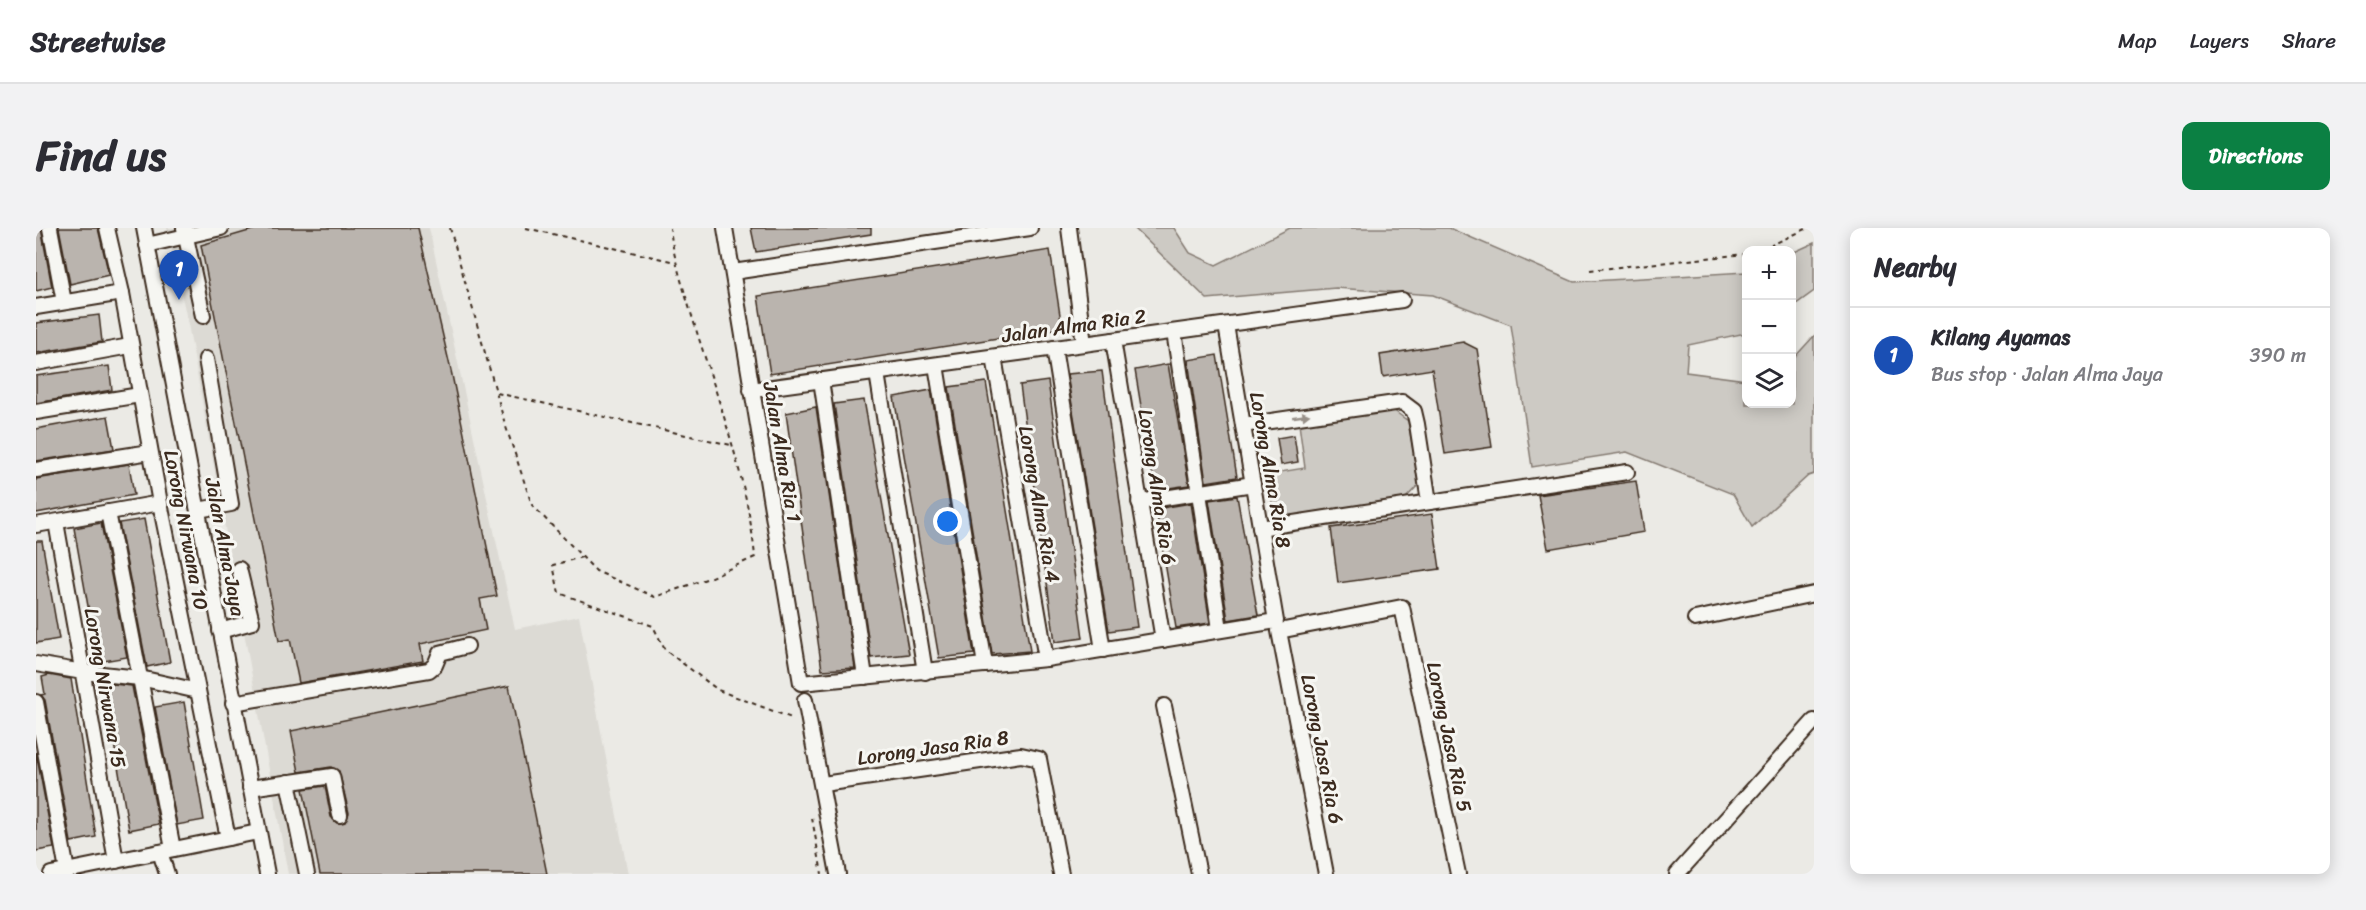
<!DOCTYPE html>
<html lang="en">
<head>
<meta charset="utf-8">
<style>
  :root { --surface:#fff; --page:#f2f2f3; --text:#2b2b33; --muted:#7c7c81; --line:#e1e1e2; --accent:#0b8043 }
  body { margin:0; font-family:Sriracha,sans-serif; background:var(--page); color:var(--text) }
  .controls { position:absolute; right:18px; top:18px; display:grid; overflow:hidden; border-radius:12px; box-shadow:0 3px 15px #0003 }
  .controls button { width:54px; height:54px; display:grid; place-items:center; padding:0; border:0; border-bottom:2px solid var(--line); background:var(--surface); color:var(--text); font:30px sans-serif }
  .you { position:absolute; left:912px; top:294px; width:21px; height:21px; margin:-15px; border:4px solid #fff; border-radius:50%; background:#1a73e8; box-shadow:0 0 0 9px #1a73e833 }
  .badge { display:grid; place-items:center; width:39px; height:39px; border-radius:50%; background:var(--accent); color:#fff; font-size:20px; font-weight:700 }
  .pin { position:absolute; translate:-50% -50px; filter:drop-shadow(0 2px 3px #0008) }
  .pin::after { content:''; position:absolute; top:32px; width:21px; height:18px; background:inherit; clip-path:polygon(0 0,100% 0,50% 100%) }
  .list { margin:0; padding:0; list-style:none }
  h2 { display:flex; justify-content:space-between; align-items:center; height:78px; margin:0; padding:0 24px; font-size:26px }
  h2 small { font-size:20px; font-weight:400; color:var(--muted) }
  .list li { display:grid; grid-template-columns:39px 1fr auto; gap:18px; align-items:center; box-sizing:border-box; height:96px; padding:0 24px; border-top:2px solid var(--line) }
  .list b { display:block; font-size:22px; white-space:nowrap }
  .list p { margin:0; font-size:20px; white-space:nowrap; color:var(--muted) }
  .list em { font-size:20px; font-style:normal; color:var(--muted) }
  .icon { flex:none; width:33px; height:33px; fill:none; stroke:currentColor; stroke-width:2; stroke-linecap:round; stroke-linejoin:round }
  .map { position:relative; flex:none; width:1778px; height:646px; overflow:hidden; border-radius:12px }
  header { display:flex; align-items:center; gap:36px; box-sizing:border-box; height:84px; padding:0 30px; background:var(--surface); border-bottom:2px solid var(--line) }
  header strong { font-size:28px }
  nav { display:flex; gap:33px; margin-inline-start:auto; font-size:21px }
  .intro { display:flex; align-items:center; justify-content:space-between; box-sizing:border-box; height:144px; padding:0 36px }
  h1 { margin:0; font-size:42px }
  .button { padding:15px 27px; border-radius:12px; background:var(--accent); color:#fff; font-size:21px; font-weight:700 }
  main { display:flex; gap:36px; padding:0 36px }
  aside { flex:1; background:var(--surface); border-radius:12px; box-shadow:0 3px 15px #0003 }
  .map>svg:first-child { display:block }
  .built { fill:#dcdad4 }
  .green { fill:#cdcac4; stroke:#847a71; stroke-width:1.5 }
  .building { fill:#bab4ae; stroke:#3b2a1e; stroke-width:1.5 }
  .lines { fill:none; stroke-linecap:round; stroke-linejoin:round }
  .minor-casing { stroke:#3b2a1e; stroke-width:18 }
  .path { stroke:#3b2a1e; stroke-width:2; stroke-dasharray:4.5 4.5; stroke-linecap:butt }
  .minor { stroke:#f6f6f2; stroke-width:14 }
  .oneway { fill:#989088 }
  .labels { text-anchor:middle; dominant-baseline:central; stroke-width:6; stroke-linejoin:round; paint-order:stroke }
  .street-label { font-size:20px; fill:#3b2a1e; stroke:#f6f6f2 }
</style>
</head>
<body>
<header>
<strong>Streetwise</strong>
<nav><a>Map</a><a>Layers</a><a>Share</a></nav>
</header>
<div class="intro"><h1>Find us</h1><a class="button">Directions</a></div>
<main>
<div class="map">
<svg width="1778" height="646" viewBox="0 0 1778 646">
  <rect width="100%" height="100%" fill="#ebeae5"/>
  <filter id="ink" filterUnits="userSpaceOnUse"><feTurbulence type="fractalNoise" baseFrequency=".0167" numOctaves="2"/><feDisplacementMap in="SourceGraphic" scale="12" xChannelSelector="R" yChannelSelector="G"/><feConvolveMatrix kernelMatrix="1 2 1 2 8 2 1 2 1" color-interpolation-filters="sRGB"/></filter>
  <g filter="url(#ink)">
    <path class="built" d="M131,0H393L479,401L543,388L592,646H252L152,96Z"/>
    <g class="green">
      <path d="M1098,0H1138L1154,25L1180,37L1254,0H1413L1538,54L1710,44V105L1652,117L1650,144L1710,152V176H1756V132L1778,108V246L1772,248L1716,299L1697,266L1591,224L1496,239L1475,97L1397,67L1300,60L1171,71Z"/>
      <path d="M1778,15V63L1756,79V25Z"/>
      <path d="M1357,182L1372,193L1383,256L1370,270L1238,290L1232,246L1269,240L1263,196Z"/>
    </g>
    <g class="building">
      <path d="M0,0H5L16,59L0,63Z"/>
      <path d="M23,0H62L73,47L34,56Z"/>
      <path d="M223,0H382L416,147L461,368L444,371L450,402L384,416L387,433L263,455L254,411L243,413L165,17Z"/>
      <path d="M715,0H835V6L720,24Z"/>
      <path d="M1014,22L1026,100L734,146L722,68Z"/>
      <path d="M63,87L66,114L0,125V95Z"/>
      <path d="M1427,114L1441,121L1456,219L1409,226L1396,141L1347,149L1344,127Z"/>
      <path d="M1181,127L1201,249L1170,254L1152,132Z"/>
      <path d="M1132,136L1153,257L1119,262L1099,142Z"/>
      <path d="M73,138L76,162L0,175V148Z"/>
      <path d="M1066,143L1101,399L1073,403L1031,146Z"/>
      <path d="M1012,153L1047,410L1019,414L984,157Z"/>
      <path d="M950,154L994,423L956,426L913,159Z"/>
      <path d="M895,162L938,426L903,430L858,169Z"/>
      <path d="M828,172L873,426L835,430L798,176Z"/>
      <path d="M780,179L819,440L786,442L750,185Z"/>
      <path d="M72,188L78,221L0,233V201Z"/>
      <path d="M1258,207L1262,234L1245,237L1241,210Z"/>
      <path d="M93,236L98,267L0,285V251Z"/>
      <path d="M1600,253L1608,304L1512,321L1502,267Z"/>
      <path d="M1201,268L1222,387L1192,392L1173,272Z"/>
      <path d="M1155,275L1174,395L1140,400L1120,281Z"/>
      <path d="M1396,286L1404,341L1302,355L1295,300Z"/>
      <path d="M108,291L134,434L111,439L83,295Z"/>
      <path d="M65,295L91,429L62,434L38,300Z"/>
      <path d="M0,313H6L23,411L0,415Z"/>
      <path d="M13,447L35,451L60,609L35,614L9,472L5,467L9,466L6,449Z"/>
      <path d="M77,456L96,458L123,596L93,602L68,458Z"/>
      <path d="M473,458L511,646H284L267,561L289,558L295,589L301,595L309,594L313,585L303,543L295,539L263,544L255,503Z"/>
      <path d="M148,474L168,592L141,597L119,479Z"/>
      <path d="M0,524L18,620L0,623Z"/>
    </g>
    <g class="lines">
      <g class="minor-casing">
        <g id="minor">
          <path d="M14,0L28,74"/>
          <path d="M71,0L86,65L124,275L192,610"/>
          <path d="M108,0L231,646"/>
          <path d="M148,0L167,88"/>
          <path d="M689,0L765,455L1010,431L1240,393L1190,97"/>
          <path d="M1033,0L1048,116"/>
          <path d="M111,17L185,0"/>
          <path d="M697,44L994,0"/>
          <path d="M0,79L86,65"/>
          <path d="M1138,104L1184,401"/>
          <path d="M1077,112L1127,412"/>
          <path d="M1018,120L1067,422"/>
          <path d="M958,129L1010,431"/>
          <path d="M0,135L94,118"/>
          <path d="M900,137L949,437"/>
          <path d="M841,145L889,444"/>
          <path d="M785,152L829,449"/>
          <path d="M715,162L1366,72"/>
          <path d="M0,184L104,167"/>
          <path d="M1207,197L1366,174L1378,183L1381,196L1393,274"/>
          <path d="M0,242L114,224"/>
          <path d="M1103,274L1217,256"/>
          <path d="M162,282L195,276L170,131"/>
          <path d="M72,284L137,621"/>
          <path d="M20,294L80,633"/>
          <path d="M0,297L124,275"/>
          <path d="M1224,300L1591,244"/>
          <path d="M1659,391L1778,366"/>
          <path d="M184,403L216,394L203,341"/>
          <path d="M0,436L47,444L104,450L162,463"/>
          <path d="M769,472L802,646"/>
          <path d="M0,474L31,643"/>
          <path d="M197,475L393,442L399,437L404,425L431,418"/>
          <path d="M1128,478L1163,646"/>
          <path d="M252,554L271,646"/>
          <path d="M787,556L985,527L1003,531L1025,646"/>
          <path d="M214,560L296,548L304,587"/>
          <path d="M124,624L131,646"/>
          <path d="M15,646L222,604"/>
          <path d="M1290,646L1243,403L1366,379L1422,646"/>
          <path d="M1641,646L1778,493"/>
        </g>
      </g>
      <g class="path">
        <path d="M414,0L469,196L496,277L560,343L619,369L673,350L719,329C712,252 682,172 659,98C649,65 638,34 634,0"/>
        <path d="M490,0L639,34"/>
        <path d="M1725,22L1772,0"/>
        <path d="M1554,42L1710,26"/>
        <path d="M461,165L695,217"/>
        <path d="M546,329L517,337L523,365L617,398L629,422L682,462L758,491"/>
        <path d="M776,590L786,646"/>
      </g>
      <use href="#minor" class="minor"/>
    </g>
    <defs><path id="oneway-solid" d="M-6-.8H1V-3.2L6.5 0L1 3.2V.8H-6Z" transform="scale(1.5)"/></defs>
    <use class="oneway" href="#oneway-solid" transform="translate(1265 188) rotate(-8)"/>
  </g>
  <g class="labels">
    <g class="street-label">
      <text transform="translate(1038 98) rotate(-8)">Jalan Alma Ria 2</text>
      <text transform="translate(746 224) rotate(80)">Jalan Alma Ria 1</text>
      <text transform="translate(1234 242) rotate(80)">Lorong Alma Ria 8</text>
      <text transform="translate(1121 259) rotate(81)">Lorong Alma Ria 6</text>
      <text transform="translate(1003 276) rotate(80)">Lorong Alma Ria 4</text>
      <text transform="translate(150 302) rotate(79)">Lorong Nirwana 10</text>
      <text transform="translate(189 319) rotate(79)">Jalan Alma Jaya</text>
      <text transform="translate(69 460) rotate(80)">Lorong Nirwana 15</text>
      <text transform="translate(1413 509) rotate(78)">Lorong Jasa Ria 5</text>
      <text transform="translate(897 520) rotate(-8)">Lorong Jasa Ria 8</text>
      <text transform="translate(1286 521) rotate(79)">Lorong Jasa Ria 6</text>
    </g>
  </g>
</svg>
<div class="controls">
<button>+</button>
<button>−</button>
<button><svg class="icon" aria-label="layers" viewBox="0 0 24 24"><path d="M12 4l9 5-9 5-9-5zM3 14l9 5 9-5"/></svg></button>
</div>
<div class="you"></div>
<div class="pin badge" style="left:143px;top:72px;background:#1a4fb4">1</div>
</div>
<aside>
<h2>Nearby<small></small></h2>
<ul class="list">
<li><span class="badge" style="background:#1a4fb4">1</span><div><b>Kilang Ayamas</b><p>Bus stop · Jalan Alma Jaya</p></div><em>390 m</em></li>
</ul>
</aside>
</main>
</body>
</html>
